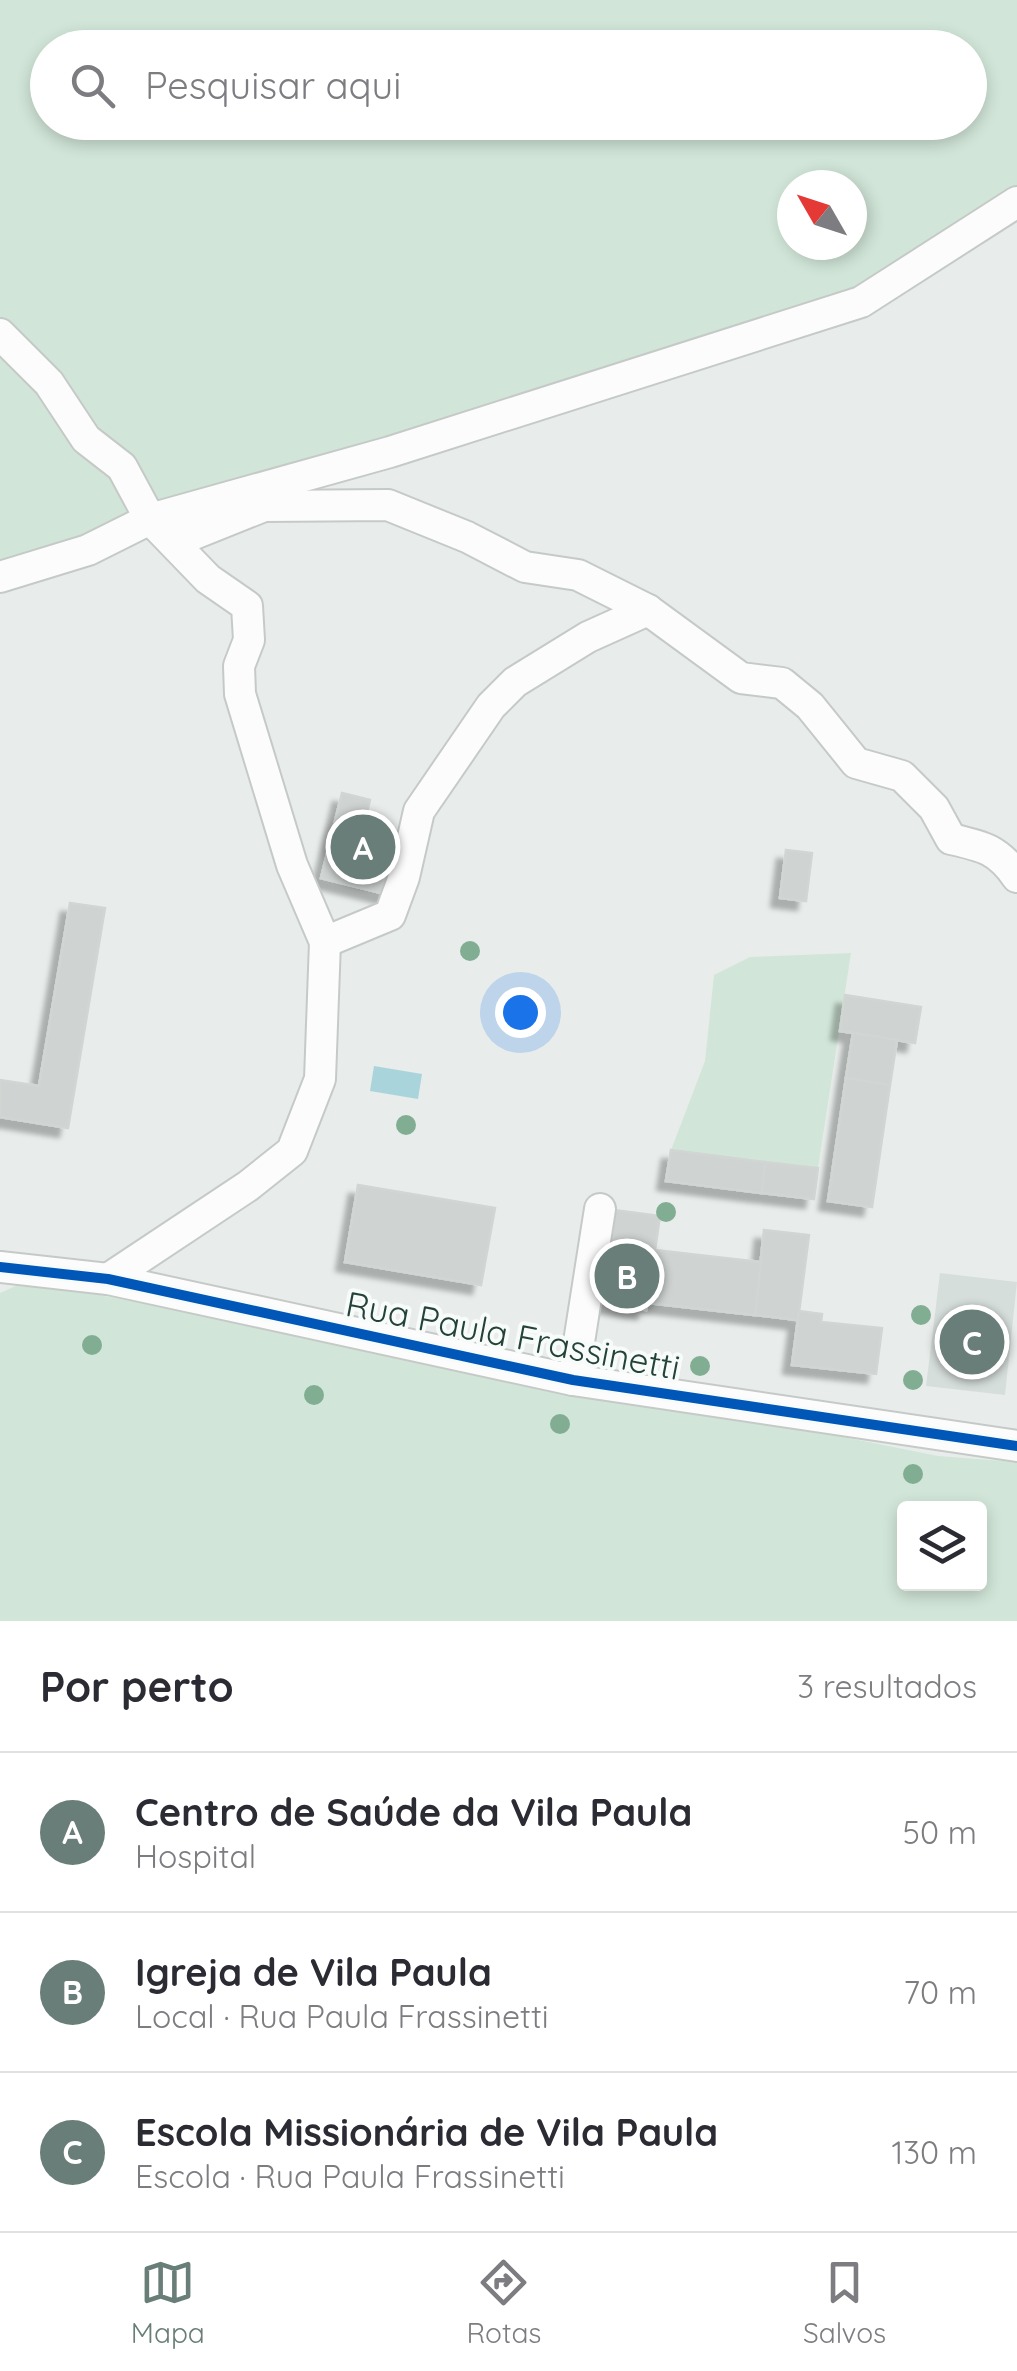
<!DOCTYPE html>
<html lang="pt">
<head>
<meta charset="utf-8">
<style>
  :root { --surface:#fff; --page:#f7f7f7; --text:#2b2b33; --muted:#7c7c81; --line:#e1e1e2; --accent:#697e78 }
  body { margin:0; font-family:Quicksand,sans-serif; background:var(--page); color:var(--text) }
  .controls { position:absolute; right:30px; bottom:30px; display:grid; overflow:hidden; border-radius:10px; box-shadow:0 5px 15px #0003 }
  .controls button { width:90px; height:90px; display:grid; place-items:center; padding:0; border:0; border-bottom:2px solid var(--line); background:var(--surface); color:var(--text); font:50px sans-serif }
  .compass { position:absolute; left:777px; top:170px; width:90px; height:90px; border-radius:50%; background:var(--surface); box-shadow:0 5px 15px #0003; rotate:309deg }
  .you { position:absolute; left:520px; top:1012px; width:35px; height:35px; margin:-25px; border:8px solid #fff; border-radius:50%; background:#1a73e8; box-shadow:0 0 0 15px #1a73e833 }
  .badge { display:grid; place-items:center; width:65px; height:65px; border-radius:50%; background:var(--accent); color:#fff; font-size:32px; font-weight:700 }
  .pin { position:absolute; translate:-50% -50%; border:5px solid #fff; box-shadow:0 2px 10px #0006 }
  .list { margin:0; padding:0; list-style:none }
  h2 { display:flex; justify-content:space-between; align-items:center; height:130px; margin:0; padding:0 40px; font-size:42px }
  h2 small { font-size:32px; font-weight:400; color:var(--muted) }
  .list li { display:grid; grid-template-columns:65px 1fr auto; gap:30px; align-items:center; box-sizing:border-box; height:160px; padding:0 40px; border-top:2px solid var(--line) }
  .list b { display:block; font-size:38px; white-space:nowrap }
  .list p { margin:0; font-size:32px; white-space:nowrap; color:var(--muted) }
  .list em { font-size:32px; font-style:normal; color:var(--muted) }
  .icon { flex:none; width:55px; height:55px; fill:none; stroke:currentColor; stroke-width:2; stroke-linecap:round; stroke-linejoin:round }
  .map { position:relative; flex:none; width:1017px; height:1621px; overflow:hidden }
  .search { position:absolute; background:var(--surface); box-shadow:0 5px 15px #0003; left:30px; right:30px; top:30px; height:110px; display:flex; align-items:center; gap:25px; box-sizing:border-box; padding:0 35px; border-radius:55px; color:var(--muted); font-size:38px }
  .sheet { height:610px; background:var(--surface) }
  nav { display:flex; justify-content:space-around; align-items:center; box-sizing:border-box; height:140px; border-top:2px solid var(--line); background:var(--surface); font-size:28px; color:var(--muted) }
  nav a { display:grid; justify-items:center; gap:5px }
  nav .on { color:var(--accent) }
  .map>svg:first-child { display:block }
  .built { fill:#d6dedb }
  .green { fill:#d1e6d8; fill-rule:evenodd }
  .water { fill:#a9d4db }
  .building { fill:#cfd4d2; stroke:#d1d6d4; stroke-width:2.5; filter:url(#shadow) }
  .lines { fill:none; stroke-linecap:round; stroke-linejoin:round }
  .minor-casing { stroke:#c5cac8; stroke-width:34 }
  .minor { stroke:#fcfcfc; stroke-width:30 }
  .cycleway-casing { stroke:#f7fbf9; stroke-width:16 }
  .cycleway { stroke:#0057b8; stroke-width:10 }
  .tree { fill:#81ae93 }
  .labels { text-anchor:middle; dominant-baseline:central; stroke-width:8; stroke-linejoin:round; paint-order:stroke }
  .street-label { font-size:35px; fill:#24423a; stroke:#f7fbf9 }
</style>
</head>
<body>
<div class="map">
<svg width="1017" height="1621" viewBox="0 0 1017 1621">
  <defs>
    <filter id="shadow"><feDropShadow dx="-9" dy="9" stdDeviation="2.5" flood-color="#0004"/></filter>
  </defs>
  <rect width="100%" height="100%" fill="#e8edeb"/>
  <path class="built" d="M940,1273L1017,1282L1005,1395L926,1386Z"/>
  <g class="green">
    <path d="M0,0H1017V202L861,302L0,577ZM48,48H970V122H48ZM792,185H852V245H792Z"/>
    <path d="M851,953L818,1168L671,1150L705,1061L714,975L750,957Z"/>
    <path d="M42,1274L104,1296L572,1382L938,1456L1017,1462V1621H0V1293ZM904,1508H980V1584H904Z"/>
  </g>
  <path class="water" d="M374,1066L422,1074L418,1099L370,1091Z"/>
  <g class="building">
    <path d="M342,793L370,800L363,829L398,838L389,895L321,878Z"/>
    <path d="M786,850L812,853L806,901L780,898Z"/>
    <path d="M70,903L105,908L68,1128L0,1117V1080L39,1086Z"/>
    <path d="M845,995L921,1007L915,1043L840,1031Z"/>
    <path d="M853,1033L897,1040L890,1085L846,1078Z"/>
    <path d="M846,1078L890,1085L872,1207L828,1201Z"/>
    <path d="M671,1150L765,1162L762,1193L666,1181Z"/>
    <path d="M765,1162L818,1168L814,1199L762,1193Z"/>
    <path d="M358,1185L495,1208L481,1285L345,1262Z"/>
    <path d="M614,1210L660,1216L646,1310L600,1303Z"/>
    <path d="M764,1230L809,1235L798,1320L755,1315Z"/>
    <path d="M655,1250L761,1262L755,1315L647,1303Z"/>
    <path d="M799,1311L822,1314L821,1322L882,1328L876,1374L792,1365Z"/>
  </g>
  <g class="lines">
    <g class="minor-casing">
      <g id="minor">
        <path d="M0,334L49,383L86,439L122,467L150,519L208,579L247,606L249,640L239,666L240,694L292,865L325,942L320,1079L292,1151L248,1186L108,1279"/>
        <path d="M174,542L264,506L388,505L467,537L525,567L578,575L648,610L741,678L782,683L810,706L856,763L902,776L934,808L951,839C982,846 998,849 1017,877"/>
        <path d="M0,577L88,550L150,519L390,452L861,302L1017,202"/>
        <path d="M325,942L390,915L404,877L419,811L491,706L515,682L588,637L648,610"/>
        <path d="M0,1267L108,1279L573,1380L1017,1446"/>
        <path d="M573,1380L600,1209"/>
      </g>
    </g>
    <use href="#minor" class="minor"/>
    <g class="cycleway-casing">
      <path id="cycleway" d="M0,1267L108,1279L573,1380L1017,1446"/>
    </g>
    <use href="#cycleway" class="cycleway"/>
  </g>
  <g class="tree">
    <circle cx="470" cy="951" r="10"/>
    <circle cx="406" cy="1125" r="10"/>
    <circle cx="666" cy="1212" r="10"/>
    <circle cx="921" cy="1315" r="10"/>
    <circle cx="92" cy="1345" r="10"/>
    <circle cx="700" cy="1366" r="10"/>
    <circle cx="913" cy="1380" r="10"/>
    <circle cx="314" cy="1395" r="10"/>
    <circle cx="560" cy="1424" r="10"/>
    <circle cx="913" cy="1474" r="10"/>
  </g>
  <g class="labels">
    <g class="street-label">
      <text transform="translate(513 1335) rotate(11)">Rua Paula Frassinetti</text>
    </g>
  </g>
</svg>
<div class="controls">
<button><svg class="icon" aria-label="layers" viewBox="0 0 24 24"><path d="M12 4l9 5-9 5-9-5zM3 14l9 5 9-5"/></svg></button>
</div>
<svg class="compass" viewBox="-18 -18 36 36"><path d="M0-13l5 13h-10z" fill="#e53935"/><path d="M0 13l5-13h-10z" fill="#7c7c81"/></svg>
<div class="you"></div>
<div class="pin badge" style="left:363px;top:847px">A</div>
<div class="pin badge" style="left:627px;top:1276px">B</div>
<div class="pin badge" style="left:972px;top:1342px">C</div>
<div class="search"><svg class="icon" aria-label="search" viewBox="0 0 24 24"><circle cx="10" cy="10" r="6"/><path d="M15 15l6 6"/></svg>Pesquisar aqui</div>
</div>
<section class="sheet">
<h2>Por perto<small>3 resultados</small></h2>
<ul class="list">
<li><span class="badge">A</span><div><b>Centro de Saúde da Vila Paula</b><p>Hospital</p></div><em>50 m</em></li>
<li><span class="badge">B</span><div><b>Igreja de Vila Paula</b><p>Local · Rua Paula Frassinetti</p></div><em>70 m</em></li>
<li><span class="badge">C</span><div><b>Escola Missionária de Vila Paula</b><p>Escola · Rua Paula Frassinetti</p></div><em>130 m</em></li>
</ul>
</section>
<nav>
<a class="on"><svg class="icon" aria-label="map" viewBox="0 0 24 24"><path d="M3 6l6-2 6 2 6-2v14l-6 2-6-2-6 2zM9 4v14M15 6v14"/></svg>Mapa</a>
<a><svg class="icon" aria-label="directions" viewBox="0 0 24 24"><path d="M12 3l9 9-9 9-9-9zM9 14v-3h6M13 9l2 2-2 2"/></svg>Rotas</a>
<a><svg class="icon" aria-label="saved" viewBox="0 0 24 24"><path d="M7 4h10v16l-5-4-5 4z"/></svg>Salvos</a>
</nav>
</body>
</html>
